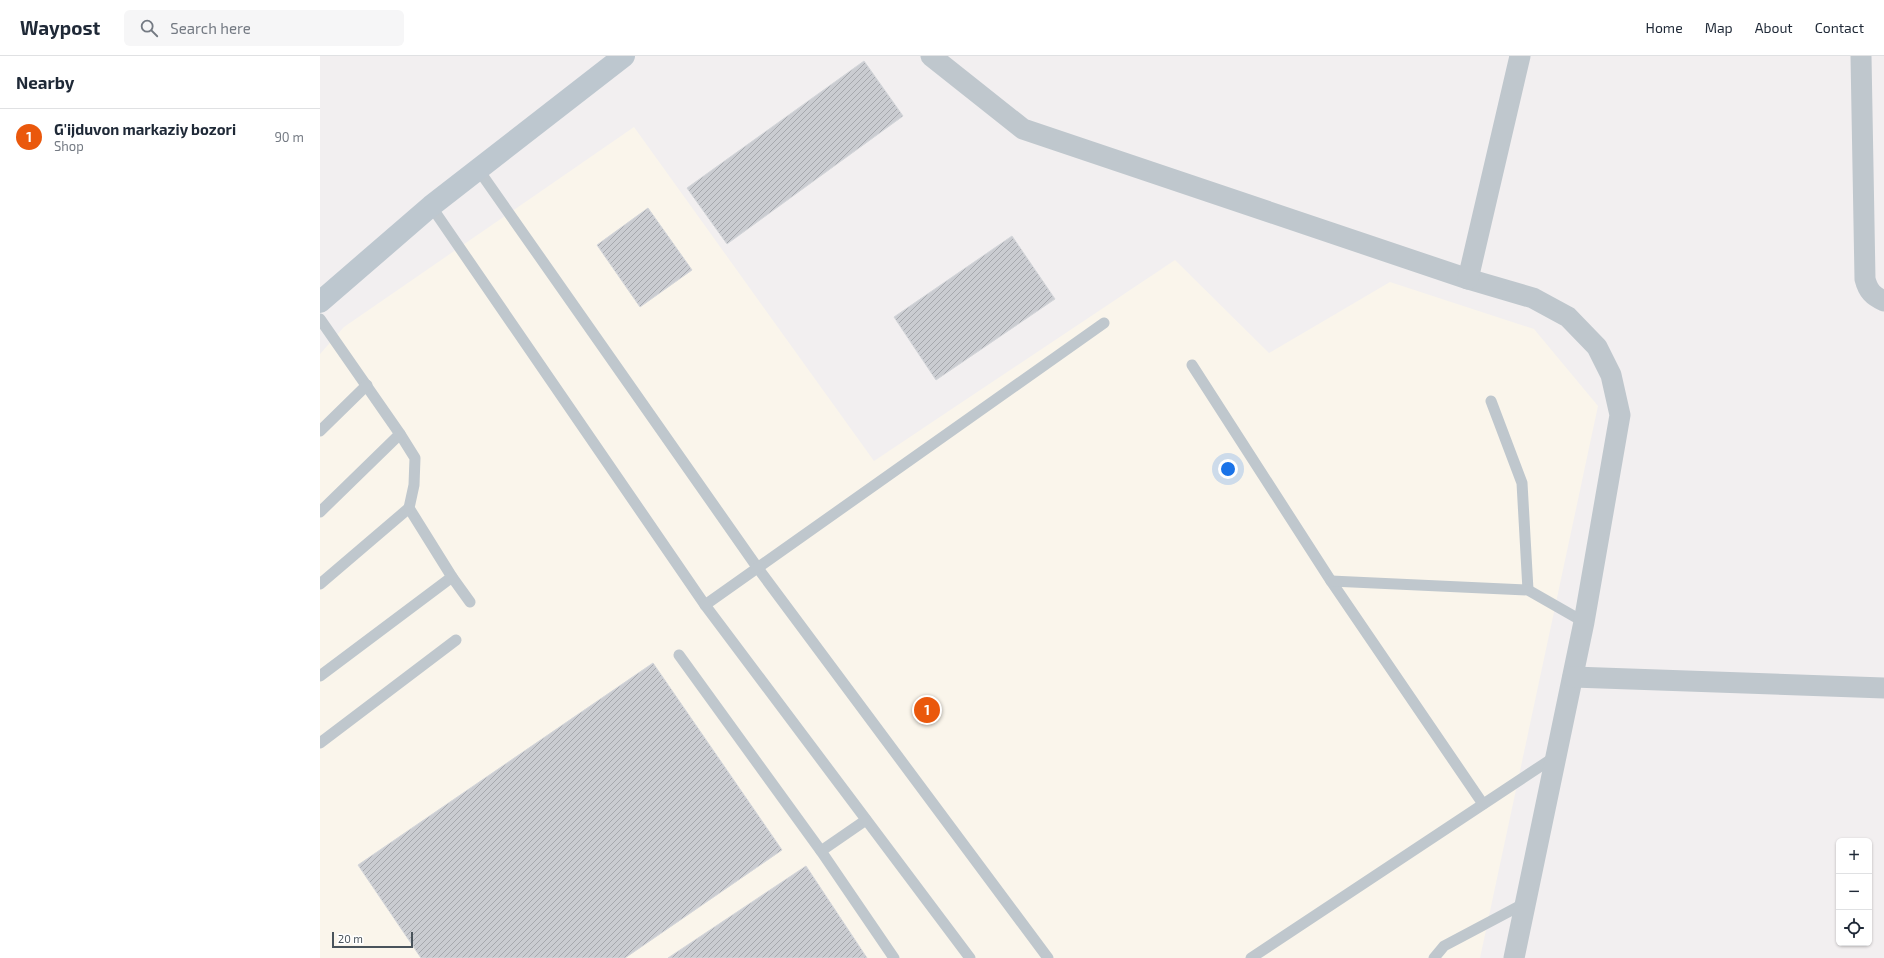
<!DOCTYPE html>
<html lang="en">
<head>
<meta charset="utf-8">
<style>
  :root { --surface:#fff; --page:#f6f6f7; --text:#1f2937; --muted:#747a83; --line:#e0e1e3; --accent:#ea580c }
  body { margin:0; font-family:"Exo 2",sans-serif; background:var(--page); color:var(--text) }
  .controls { position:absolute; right:12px; bottom:12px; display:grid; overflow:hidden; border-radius:6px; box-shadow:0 1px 3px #0004 }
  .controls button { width:36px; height:36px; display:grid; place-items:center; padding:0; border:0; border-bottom:1px solid var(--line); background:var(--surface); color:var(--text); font:20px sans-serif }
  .scale { position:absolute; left:12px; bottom:10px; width:81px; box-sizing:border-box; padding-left:4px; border:2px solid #49535b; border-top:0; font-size:11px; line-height:14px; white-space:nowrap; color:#49535b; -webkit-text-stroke:3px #fff; paint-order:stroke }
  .you { position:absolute; left:908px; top:413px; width:14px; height:14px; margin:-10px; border:3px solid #fff; border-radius:50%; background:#1a73e8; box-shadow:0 0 0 6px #1a73e833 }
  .badge { display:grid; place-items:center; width:26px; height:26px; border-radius:50%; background:var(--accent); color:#fff; font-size:13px; font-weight:700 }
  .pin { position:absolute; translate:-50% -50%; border:2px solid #fff; box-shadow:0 1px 4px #0006 }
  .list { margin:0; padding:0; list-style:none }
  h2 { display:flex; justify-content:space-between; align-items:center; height:52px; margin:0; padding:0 16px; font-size:17px }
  h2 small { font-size:13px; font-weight:400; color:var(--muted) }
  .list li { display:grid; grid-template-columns:26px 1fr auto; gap:12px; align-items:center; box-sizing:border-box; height:56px; padding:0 16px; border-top:1px solid var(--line) }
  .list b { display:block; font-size:15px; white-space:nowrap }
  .list p { margin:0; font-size:13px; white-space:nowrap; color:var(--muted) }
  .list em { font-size:13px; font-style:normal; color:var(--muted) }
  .icon { flex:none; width:22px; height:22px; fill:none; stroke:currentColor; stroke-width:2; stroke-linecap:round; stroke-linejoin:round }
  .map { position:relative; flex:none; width:1564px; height:902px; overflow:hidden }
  header { display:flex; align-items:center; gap:24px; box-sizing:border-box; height:56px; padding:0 20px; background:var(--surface); border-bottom:1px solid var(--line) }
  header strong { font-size:19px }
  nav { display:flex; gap:22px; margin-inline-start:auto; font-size:14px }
  .search { width:280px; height:36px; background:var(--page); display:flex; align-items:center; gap:10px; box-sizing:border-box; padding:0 14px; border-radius:6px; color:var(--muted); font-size:15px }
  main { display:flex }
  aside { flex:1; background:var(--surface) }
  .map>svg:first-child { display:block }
  .commercial { fill:#faf5eb }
  .building { fill:url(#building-hatch); stroke:#d4d6da }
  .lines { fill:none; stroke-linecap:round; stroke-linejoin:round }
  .lane { stroke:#bfc7cd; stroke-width:11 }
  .street { stroke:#bfc7cd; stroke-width:21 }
  .secondary { stroke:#bdc7cf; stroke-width:22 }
</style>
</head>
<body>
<header>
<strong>Waypost</strong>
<div class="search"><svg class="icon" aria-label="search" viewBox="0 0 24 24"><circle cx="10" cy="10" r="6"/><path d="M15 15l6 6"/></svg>Search here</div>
<nav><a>Home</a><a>Map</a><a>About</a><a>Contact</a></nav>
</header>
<main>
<aside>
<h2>Nearby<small></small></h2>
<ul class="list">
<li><span class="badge">1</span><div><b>G'ijduvon markaziy bozori</b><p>Shop</p></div><em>90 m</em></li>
</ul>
</aside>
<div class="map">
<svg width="1564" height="902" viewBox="0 0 1564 902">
  <defs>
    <pattern id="building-hatch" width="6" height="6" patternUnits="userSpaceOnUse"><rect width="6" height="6" fill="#caccd1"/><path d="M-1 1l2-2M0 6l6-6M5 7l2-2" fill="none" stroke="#a6a8ad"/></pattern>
  </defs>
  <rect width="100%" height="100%" fill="#f2eff0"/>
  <path class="commercial" d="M314,71L554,405L855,204L949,297L1070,226L1214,273L1278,350L1160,902H0V298L24,271Z"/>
  <g class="building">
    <path d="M544,5L583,60L407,188L367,132Z"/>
    <path d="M328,152L372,214L320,251L277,189Z"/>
    <path d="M692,180L735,243L616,324L574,261Z"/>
    <path d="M333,607L462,794L305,902H101L38,809Z"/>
    <path d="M486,810L547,902H348Z"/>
  </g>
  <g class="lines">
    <g class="lane">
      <path d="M158,113L437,511L728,902"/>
      <path d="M111,150L385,549L650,902"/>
      <path d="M0,263L80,378L95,402L94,429L89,452L132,521L150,546"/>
      <path d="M872,309L1011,525L1163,748"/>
      <path d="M1171,345L1202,427L1208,534"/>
      <path d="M0,375L47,329"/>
      <path d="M0,456L80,378"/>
      <path d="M1011,525L1208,534L1264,566"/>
      <path d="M0,528L89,452"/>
      <path d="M385,549L784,267"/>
      <path d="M359,599L501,795L574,902"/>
      <path d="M0,620L132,521"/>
      <path d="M0,687L136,584"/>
      <path d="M501,795L546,764"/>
      <path d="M931,902L1236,700"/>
      <path d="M1114,902L1124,890L1205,847"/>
    </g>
    <g class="street">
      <path d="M611,0L703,73L1148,223L1213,242L1248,261L1277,291L1291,319L1300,359L1264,566L1194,902"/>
      <path d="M1541,0L1545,223C1548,235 1553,240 1564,245"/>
      <path d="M1148,223L1200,0"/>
      <path d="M1253,621L1564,632"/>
    </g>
    <path class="secondary" d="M0,246L111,150L304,0"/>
  </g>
</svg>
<div class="controls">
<button>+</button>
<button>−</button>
<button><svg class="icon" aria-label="locate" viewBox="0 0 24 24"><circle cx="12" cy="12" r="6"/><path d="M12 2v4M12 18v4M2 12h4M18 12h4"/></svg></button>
</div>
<div class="scale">20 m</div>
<div class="you"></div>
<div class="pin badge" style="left:607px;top:654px">1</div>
</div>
</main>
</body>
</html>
